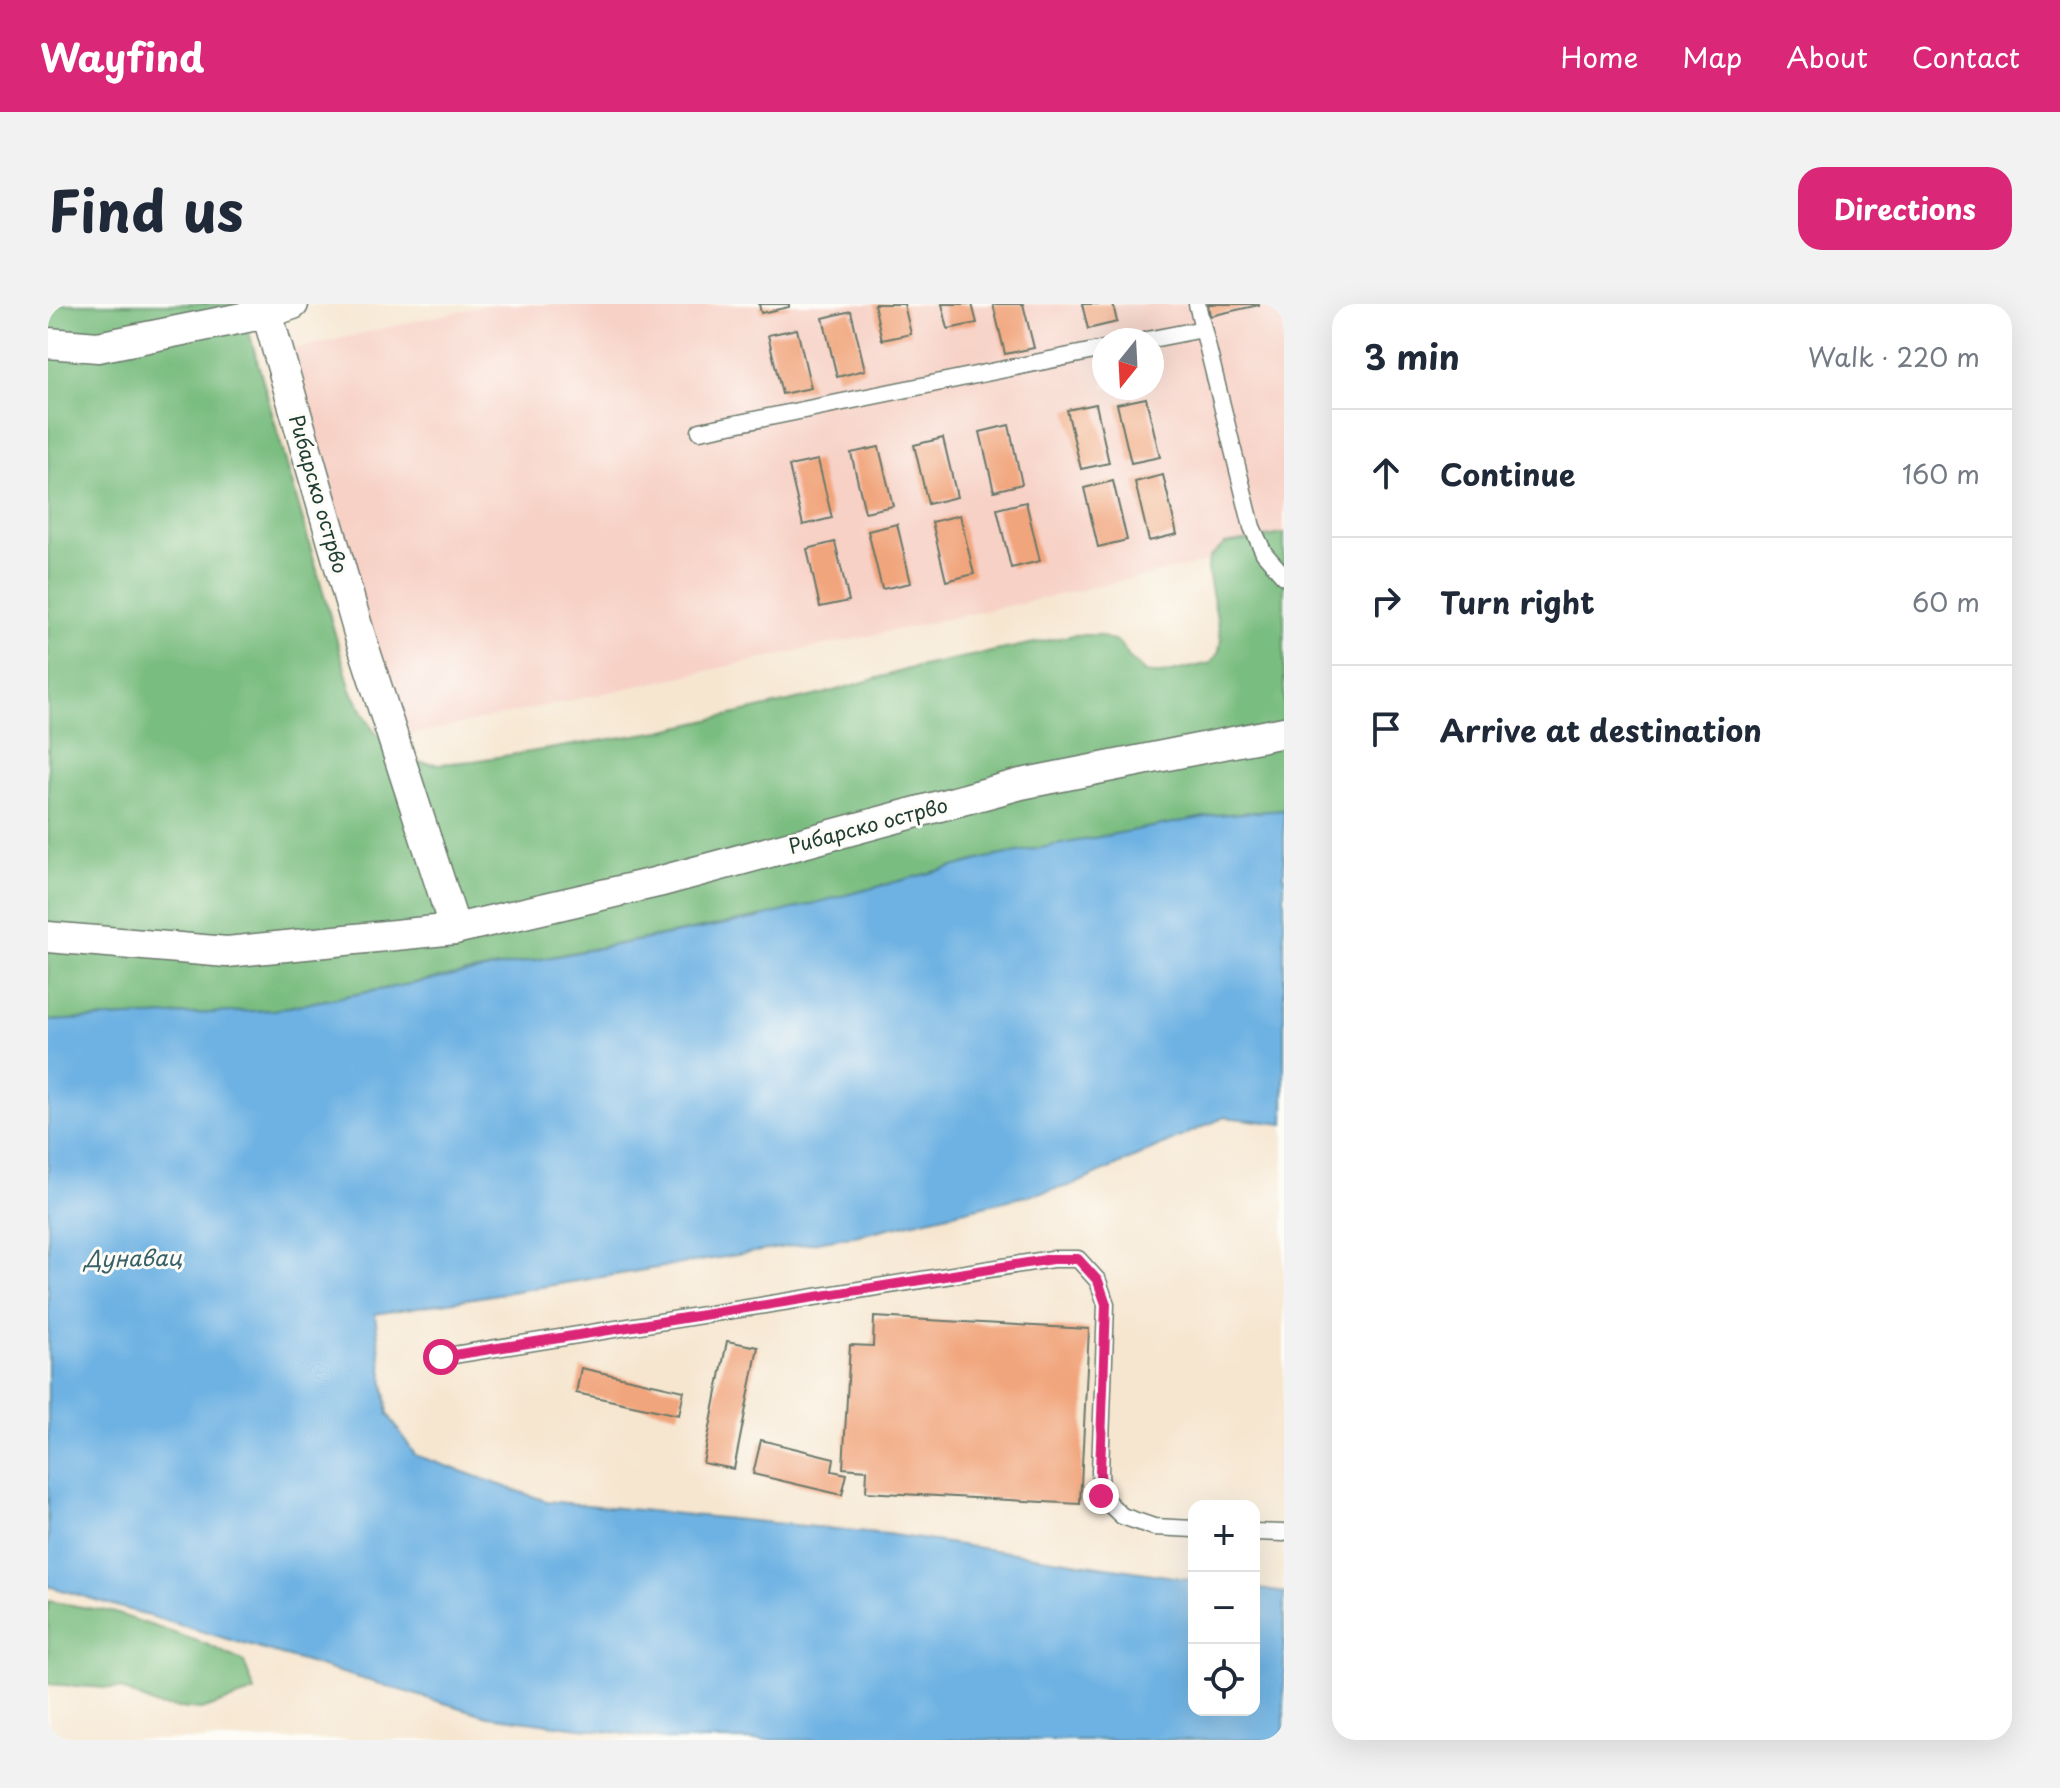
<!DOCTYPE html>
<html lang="en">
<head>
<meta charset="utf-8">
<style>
  :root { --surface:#fff; --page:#f2f2f3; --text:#1f2937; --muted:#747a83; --line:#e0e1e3; --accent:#db2777 }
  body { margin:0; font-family:"Playpen Sans",sans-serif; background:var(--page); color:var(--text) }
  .controls { position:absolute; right:24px; bottom:24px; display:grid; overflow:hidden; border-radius:16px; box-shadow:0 8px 32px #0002 }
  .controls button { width:72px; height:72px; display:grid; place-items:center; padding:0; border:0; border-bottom:2px solid var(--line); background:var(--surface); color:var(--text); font:40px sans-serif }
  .compass { position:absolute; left:1044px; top:24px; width:72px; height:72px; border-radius:50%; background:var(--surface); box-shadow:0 8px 32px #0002; rotate:198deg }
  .stop { position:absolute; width:24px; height:24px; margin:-18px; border:6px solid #db2777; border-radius:50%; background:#fff }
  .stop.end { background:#db2777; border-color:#fff; box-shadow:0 2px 8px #0008 }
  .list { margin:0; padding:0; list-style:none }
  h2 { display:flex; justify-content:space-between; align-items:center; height:104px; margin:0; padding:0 32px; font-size:34px }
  h2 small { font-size:26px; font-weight:400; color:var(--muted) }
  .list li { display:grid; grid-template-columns:52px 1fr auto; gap:24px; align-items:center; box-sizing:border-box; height:128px; padding:0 32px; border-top:2px solid var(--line) }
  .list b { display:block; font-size:30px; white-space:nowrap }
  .list em { font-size:26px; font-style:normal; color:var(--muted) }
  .icon { flex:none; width:44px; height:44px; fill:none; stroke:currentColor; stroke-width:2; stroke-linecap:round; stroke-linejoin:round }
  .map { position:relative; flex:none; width:1236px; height:1436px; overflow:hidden; border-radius:24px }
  header { display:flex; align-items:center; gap:48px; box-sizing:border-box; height:112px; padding:0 40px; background:var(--accent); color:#fff }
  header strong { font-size:38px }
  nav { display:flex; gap:44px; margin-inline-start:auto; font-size:28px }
  .intro { display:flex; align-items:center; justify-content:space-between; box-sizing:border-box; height:192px; padding:0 48px }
  h1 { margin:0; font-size:56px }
  .button { padding:20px 36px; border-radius:24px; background:var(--accent); color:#fff; font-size:28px; font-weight:700 }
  main { display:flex; gap:48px; padding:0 48px }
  aside { flex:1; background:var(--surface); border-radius:24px; box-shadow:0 8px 32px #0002 }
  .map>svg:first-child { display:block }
  .built { fill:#f7d1c6; fill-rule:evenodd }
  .forest { fill:#7abd80; stroke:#4c7d5a; stroke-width:2 }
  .water { fill:#6eb2e3; stroke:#46788c; stroke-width:2 }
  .building { fill:#f1a57b }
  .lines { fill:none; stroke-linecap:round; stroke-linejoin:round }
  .service-casing { stroke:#6a786b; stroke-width:19 }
  .minor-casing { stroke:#6a786b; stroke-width:33 }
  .service { stroke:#fff; stroke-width:16 }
  .minor { stroke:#fff; stroke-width:30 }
  .route { stroke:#db2777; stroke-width:10 }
  .labels { text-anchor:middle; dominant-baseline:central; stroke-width:6; stroke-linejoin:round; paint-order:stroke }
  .street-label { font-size:20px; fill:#1f3d34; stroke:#fdfcf7 }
  .water-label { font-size:22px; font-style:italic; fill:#376069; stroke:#fdfcf7 }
</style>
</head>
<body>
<header>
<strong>Wayfind</strong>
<nav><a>Home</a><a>Map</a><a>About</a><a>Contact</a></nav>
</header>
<div class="intro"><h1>Find us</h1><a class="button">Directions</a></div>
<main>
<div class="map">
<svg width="1236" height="1436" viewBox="0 0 1236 1436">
  <rect width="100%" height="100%" fill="#fdfcf7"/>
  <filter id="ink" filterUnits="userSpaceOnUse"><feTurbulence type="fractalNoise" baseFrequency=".0125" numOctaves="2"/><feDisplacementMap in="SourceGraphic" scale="16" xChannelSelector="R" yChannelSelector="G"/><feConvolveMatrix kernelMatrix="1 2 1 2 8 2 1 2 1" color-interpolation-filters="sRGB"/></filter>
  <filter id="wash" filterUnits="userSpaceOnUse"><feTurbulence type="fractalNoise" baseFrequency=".006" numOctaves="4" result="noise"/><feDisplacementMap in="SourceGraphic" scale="32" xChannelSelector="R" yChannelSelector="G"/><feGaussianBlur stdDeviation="1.8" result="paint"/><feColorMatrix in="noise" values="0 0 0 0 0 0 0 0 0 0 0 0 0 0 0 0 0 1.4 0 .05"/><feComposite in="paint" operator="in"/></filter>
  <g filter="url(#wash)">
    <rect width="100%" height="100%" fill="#f6e6d0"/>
    <path class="built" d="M442,0H1236V337L1166,257L345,435L246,45ZM1056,36H1104V84H1056Z"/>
    <g class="forest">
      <path d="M0,0H193L303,386L325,426L354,457L391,460L425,457L613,427L775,390L864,364L1026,331H1050L1071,339L1083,356L1097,369L1114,370L1163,359L1171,348L1173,335L1160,267L1161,254L1177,240L1236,230V506L1168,511L939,554L727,610L225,706L0,717Z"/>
      <path d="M0,1297L64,1308L158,1340L196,1358L207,1388L153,1406L109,1402L73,1385L0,1380Z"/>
    </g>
    <path class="water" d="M1236,506V820L1177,813L1025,881L811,931L327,1010L340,1110L367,1151L498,1197L839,1230L1146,1276V1406H1206V1284L1236,1289V1436H624L440,1412L0,1282V717L225,706L710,614L939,554L1168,511Z"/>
    <g id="blocks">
      <g class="building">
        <path d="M711,0H741V3L713,9Z"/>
        <path d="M826,0H856L863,30L834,36Z"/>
        <path d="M894,0H924L929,19L900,25Z"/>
        <path d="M945,0H975L986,44L957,50Z"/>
        <path d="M1034,0H1065L1069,18L1040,25Z"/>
        <path d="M1160,0H1211V1L1162,12Z"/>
        <path d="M803,7L817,66L789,73L775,14Z"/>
        <path d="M749,25L763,84L734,90L720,31Z"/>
        <path d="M1098,94L1112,153L1083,159L1069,100Z"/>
        <path d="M1048,100L1061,159L1033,165L1019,106Z"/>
        <path d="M961,121L974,180L946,187L932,128Z"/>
        <path d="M895,134L909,193L880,200L866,141Z"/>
        <path d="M831,143L845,202L817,208L803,149Z"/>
        <path d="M770,156L784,214L755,221L741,162Z"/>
        <path d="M1115,171L1129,230L1101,237L1087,178Z"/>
        <path d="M1065,177L1079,236L1050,243L1036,184Z"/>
        <path d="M978,198L992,257L963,264L949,205Z"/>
        <path d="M912,211L926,270L898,277L884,218Z"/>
        <path d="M849,220L863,279L834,285L820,227Z"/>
        <path d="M787,238L801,297L772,303L759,245Z"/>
        <path d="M826,1013L1041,1025L1032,1200L818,1188L819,1166L795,1164L802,1041L825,1042Z"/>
        <path d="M679,1037L710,1043L686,1165L655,1159Z"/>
        <path d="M533,1064L636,1087L631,1111L528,1089Z"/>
        <path d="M713,1136L786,1154L784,1167L799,1170L794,1191L705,1170Z"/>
      </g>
    </g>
  </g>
  <g filter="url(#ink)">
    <use href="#blocks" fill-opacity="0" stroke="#6a786b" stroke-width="2"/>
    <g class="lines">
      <g class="service-casing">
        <g id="service">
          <path d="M1149,0L1204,223L1216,249L1236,272"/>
          <path d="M1099,36L1155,25"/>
          <path d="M652,127L1056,45"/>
          <path d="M393,1053L1004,955H1030L1050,977L1058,1000L1052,1167L1053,1192L1074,1212L1106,1223L1146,1225"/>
          <path d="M1206,1228L1236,1229"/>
        </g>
      </g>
      <g class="minor-casing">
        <g id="minor">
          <path d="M245,0L219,9L311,329L407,625"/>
          <path d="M0,39L50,43L219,9"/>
          <path d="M0,633L179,648L407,625L610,578L973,480L1236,428"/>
        </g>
      </g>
      <use href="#service" class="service"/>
      <use href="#minor" class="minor"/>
    </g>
  </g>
  <g class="lines" filter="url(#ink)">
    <path class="route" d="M393,1053L1004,955H1030L1050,977L1058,1000L1052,1167L1053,1192"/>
  </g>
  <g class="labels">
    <g class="street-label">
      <text transform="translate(271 190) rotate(74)">Рибарско острво</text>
      <text transform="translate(820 521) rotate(-15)">Рибарско острво</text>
    </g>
    <g class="water-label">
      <text transform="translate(85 953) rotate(-1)">Дунавац</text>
    </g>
  </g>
</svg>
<div class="controls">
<button>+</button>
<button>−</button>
<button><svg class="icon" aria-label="locate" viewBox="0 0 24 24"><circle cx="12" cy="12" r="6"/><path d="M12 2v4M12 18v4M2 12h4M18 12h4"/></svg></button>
</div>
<svg class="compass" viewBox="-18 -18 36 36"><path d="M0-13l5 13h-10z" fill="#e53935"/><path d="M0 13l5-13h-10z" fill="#747a83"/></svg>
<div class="stop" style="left:393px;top:1053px"></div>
<div class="stop end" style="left:1053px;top:1192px"></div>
</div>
<aside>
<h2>3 min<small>Walk · 220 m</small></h2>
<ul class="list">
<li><svg class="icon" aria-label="ahead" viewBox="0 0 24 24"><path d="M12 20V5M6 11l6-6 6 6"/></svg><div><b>Continue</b></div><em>160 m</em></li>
<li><svg class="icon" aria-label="right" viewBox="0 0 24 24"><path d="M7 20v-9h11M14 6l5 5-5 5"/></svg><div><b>Turn right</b></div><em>60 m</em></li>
<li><svg class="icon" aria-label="arrive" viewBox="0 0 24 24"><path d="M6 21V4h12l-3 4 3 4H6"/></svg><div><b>Arrive at destination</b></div></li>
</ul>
</aside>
</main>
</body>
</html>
